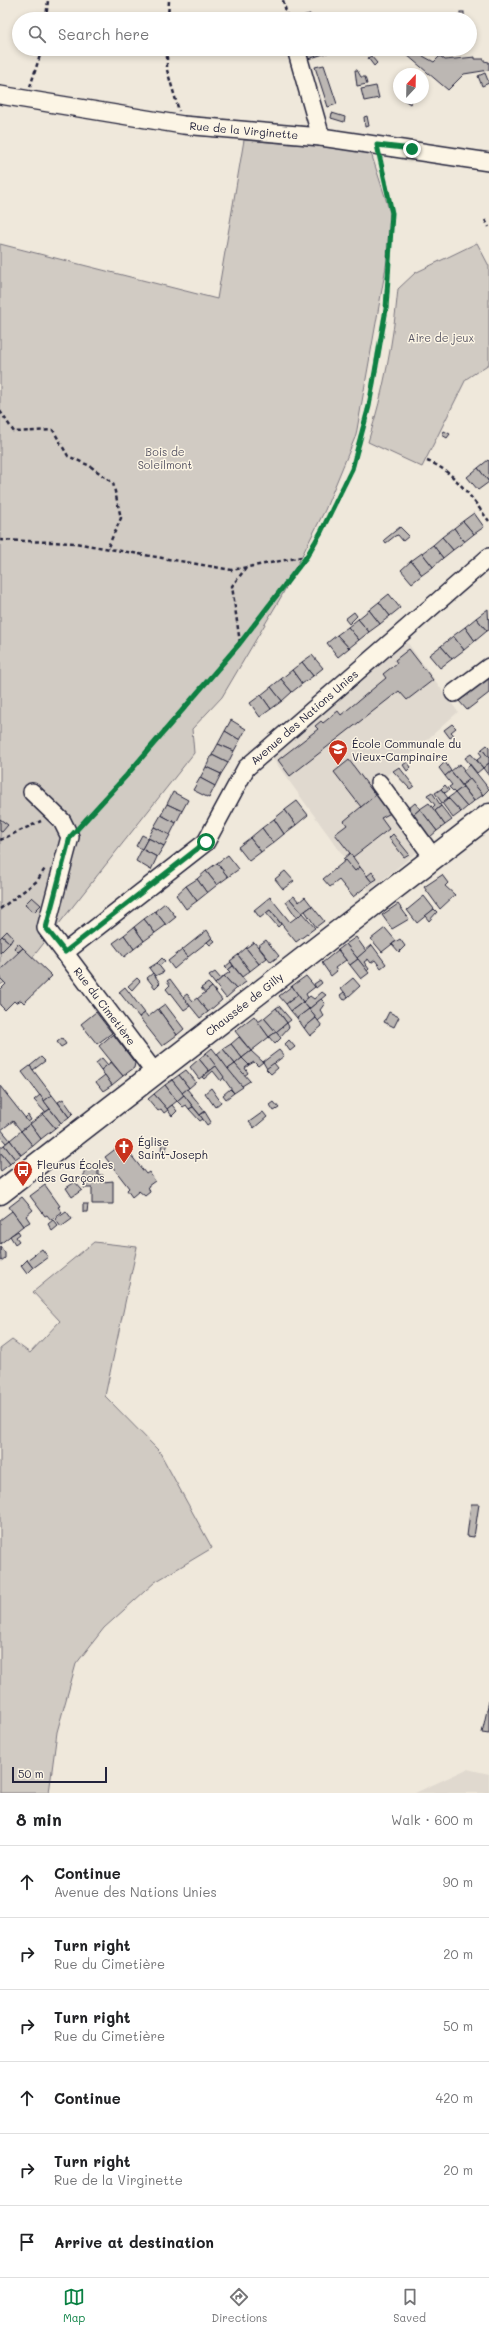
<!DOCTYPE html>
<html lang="en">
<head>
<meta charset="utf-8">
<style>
  :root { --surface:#fff; --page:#f2f2f2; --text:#202124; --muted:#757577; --line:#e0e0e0; --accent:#0b8043 }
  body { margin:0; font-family:Mali,sans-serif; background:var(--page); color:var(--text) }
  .compass { position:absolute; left:393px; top:68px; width:36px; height:36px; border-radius:50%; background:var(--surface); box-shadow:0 2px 6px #0003; rotate:22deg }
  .scale { position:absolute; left:12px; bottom:10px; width:95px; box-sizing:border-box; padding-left:4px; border:2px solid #22223b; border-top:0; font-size:11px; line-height:14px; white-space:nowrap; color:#22223b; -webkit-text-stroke:3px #fcf5e5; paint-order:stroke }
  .stop { position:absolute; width:12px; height:12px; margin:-9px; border:3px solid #0b8043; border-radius:50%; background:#fff }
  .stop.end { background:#0b8043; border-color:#fff; box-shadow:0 1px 4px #0008 }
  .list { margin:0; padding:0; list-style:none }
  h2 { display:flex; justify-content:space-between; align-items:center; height:52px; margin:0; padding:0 16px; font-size:17px }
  h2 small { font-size:13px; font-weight:400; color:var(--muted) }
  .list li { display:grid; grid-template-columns:26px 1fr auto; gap:12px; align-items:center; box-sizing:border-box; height:72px; padding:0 16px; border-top:1px solid var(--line) }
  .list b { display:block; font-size:15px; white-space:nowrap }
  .list p { margin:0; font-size:13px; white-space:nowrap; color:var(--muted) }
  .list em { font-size:13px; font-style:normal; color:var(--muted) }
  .icon { flex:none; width:22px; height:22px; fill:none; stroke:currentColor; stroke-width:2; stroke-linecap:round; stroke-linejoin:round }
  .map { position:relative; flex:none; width:489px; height:1793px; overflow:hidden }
  .search { position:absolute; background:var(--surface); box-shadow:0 2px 6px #0003; left:12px; right:12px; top:12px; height:44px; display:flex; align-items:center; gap:10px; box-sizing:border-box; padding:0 14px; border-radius:22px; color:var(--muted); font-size:15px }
  .sheet { height:484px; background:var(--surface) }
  nav { display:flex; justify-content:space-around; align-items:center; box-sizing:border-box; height:56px; border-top:1px solid var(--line); background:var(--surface); font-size:11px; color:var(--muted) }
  nav a { display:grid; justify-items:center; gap:2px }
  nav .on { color:var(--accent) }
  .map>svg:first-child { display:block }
  .built { fill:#e0d9cf }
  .green { fill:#d1cbc3; stroke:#7a767f }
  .building { fill:#bcb7b3; stroke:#22223b }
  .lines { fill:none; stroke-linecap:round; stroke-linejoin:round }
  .minor-casing { stroke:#22223b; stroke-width:20 }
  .major-casing { stroke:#22223b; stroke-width:25 }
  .path { stroke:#22223b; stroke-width:2.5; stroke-dasharray:4 3; stroke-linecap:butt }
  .minor { stroke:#fcf5e5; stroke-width:17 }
  .major { stroke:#fcf5e5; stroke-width:22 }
  .route { stroke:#0b8043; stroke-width:5 }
  .labels { text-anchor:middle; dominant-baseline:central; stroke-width:3; stroke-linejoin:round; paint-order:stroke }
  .street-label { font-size:11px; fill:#22223b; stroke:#fcf5e5 }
  .park-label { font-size:11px; fill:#575564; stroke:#fcf5e5 }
  .poi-label { font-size:11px; fill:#22223b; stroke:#fcf5e5; text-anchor:start }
</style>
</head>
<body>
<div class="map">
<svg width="489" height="1793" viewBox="0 0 489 1793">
  <rect width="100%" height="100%" fill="#efe8db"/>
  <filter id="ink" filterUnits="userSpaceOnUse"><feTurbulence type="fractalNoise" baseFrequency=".025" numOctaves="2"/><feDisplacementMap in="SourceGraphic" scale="8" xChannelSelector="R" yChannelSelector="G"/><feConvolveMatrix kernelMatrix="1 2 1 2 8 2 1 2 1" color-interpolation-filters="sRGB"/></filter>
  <g filter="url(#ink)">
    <g class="built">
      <path d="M402,635L458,712L382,780L428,843L369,891L268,752Z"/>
      <path d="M467,1769L489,1774V1793H415Z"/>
    </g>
    <g class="green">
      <path d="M244,140L370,150L390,212L387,261L356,435L325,510L281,597L222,697L192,729L194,753L21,972L0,985V244L217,299Z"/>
      <path d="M477,243L489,266V364L466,379L422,467L368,442C384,390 393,343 398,289L415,273Z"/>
      <path d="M94,1242L137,1247L105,1396L159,1451L212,1548L155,1582L104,1628L76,1664L57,1732L49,1793H0V1349L12,1340L30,1353L60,1321L33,1292Z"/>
    </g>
    <g class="building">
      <rect x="460" y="12" width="4" height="7"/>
      <path d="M398,13L404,19H392Z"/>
      <path d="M310,14L312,19H298L297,17Z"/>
      <path d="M305,49H332L333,51L308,59Z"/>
      <path d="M400,49H413L412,50L434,62L440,56L445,60L475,57V59H484V61L489,62V70L464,74L448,90Z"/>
      <path d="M371,56L377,63L374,66L368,58Z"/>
      <path d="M324,65L337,104L328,107L315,67Z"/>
      <path d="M355,70H357L361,77H365L367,84L357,86Z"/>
      <path d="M485,73L489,83L482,86L478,76Z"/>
      <path d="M376,86L379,98L364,101L361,89Z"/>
      <path d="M405,98L412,101L410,104L404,100Z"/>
      <path d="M332,113L345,117L344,122L331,118Z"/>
      <path d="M367,116L369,126L365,127L364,117Z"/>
      <path d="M444,431L450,434L447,438L442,435Z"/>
      <path d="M488,460L489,461V482L478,468Z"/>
      <path d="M478,468L489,482L478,490L467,477Z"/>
      <path d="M474,513L484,527L474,534L463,521Z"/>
      <path d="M463,521L474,534L464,542L454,528Z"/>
      <path d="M400,527L409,536L403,541L398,535L395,536L386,543L384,540Z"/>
      <path d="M454,528L464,542L453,550L442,537Z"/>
      <path d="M442,537L453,550L443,558L433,545Z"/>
      <path d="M433,545L443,558L433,567L422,553Z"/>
      <path d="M422,553L433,567L422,575L411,561Z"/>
      <path d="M411,561L422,575L412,583L401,570Z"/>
      <path d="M389,594L400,608L390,616L379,602Z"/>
      <path d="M379,602L390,616L380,624L369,610Z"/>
      <path d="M488,609L489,630L487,631L476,618Z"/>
      <path d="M369,610L380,624L369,632L358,619Z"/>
      <path d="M354,612L357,616L349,624L345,619Z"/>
      <path d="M476,618L487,631L475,641L465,627Z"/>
      <path d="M358,619L369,632L359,640L348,627Z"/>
      <path d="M348,627L359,640L349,648L337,635Z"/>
      <path d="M465,627L475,641L464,650L453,636Z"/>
      <path d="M337,635L349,648L338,657L327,643Z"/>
      <path d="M453,636L464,650L452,659L441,646Z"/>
      <path d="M441,646L452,659L440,668L429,655Z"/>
      <path d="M409,649L433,680L407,700L399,691L290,776L278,760L318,729L315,726L321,721L323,723L338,711L341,715L386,678L383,674L397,663L395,660Z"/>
      <path d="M312,655L323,668L313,676L302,662Z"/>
      <path d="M302,662L313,676L302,684L292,670Z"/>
      <path d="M292,670L302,684L292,692L281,679Z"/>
      <path d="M489,678V693L467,710L459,701Z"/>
      <path d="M281,679L292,692L282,701L271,687Z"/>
      <path d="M271,687L282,701L271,709L261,695Z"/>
      <path d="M261,695L271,709L260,717L250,703Z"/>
      <path d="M231,720L246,729L240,740L225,731Z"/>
      <path d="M452,724L456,728L451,732L454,735L450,738L444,730Z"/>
      <path d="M225,731L240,740L234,751L218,744Z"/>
      <path d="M218,744L234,751L228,763L212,755Z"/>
      <path d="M487,745L489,747V758L482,749Z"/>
      <path d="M482,749L489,758V763L483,768L477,760L482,756L479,752Z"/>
      <path d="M471,754L483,768L477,773L465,758Z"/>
      <path d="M212,755L228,763L221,774L206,767Z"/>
      <path d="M349,760L376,796L361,807L334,772Z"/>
      <path d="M407,762L411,767L407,771L403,765Z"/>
      <path d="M445,762L451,771L445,776L439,768Z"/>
      <path d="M489,763V776L483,768Z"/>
      <path d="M460,764L470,779L462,785L451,771Z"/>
      <path d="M470,765L489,789L483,795L463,771Z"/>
      <path d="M206,767L221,774L215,786L200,778Z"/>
      <path d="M399,767L414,786L410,789L393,771Z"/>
      <path d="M451,771L463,787L455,793L449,787L452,785L445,776Z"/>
      <path d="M200,778L215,786L209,798L193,790Z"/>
      <path d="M470,779L483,795L474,801L462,785Z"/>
      <path d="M445,785L449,790L445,793L441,789Z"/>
      <path d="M463,787L474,801L467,807L455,793Z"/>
      <path d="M441,789L448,798L442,803L435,793Z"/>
      <path d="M173,792L188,800L182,811L167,804Z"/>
      <path d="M432,792L441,806L435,811L432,808L435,805L427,795Z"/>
      <path d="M378,793L393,812L381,818L389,829L353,857L335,834L347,825L344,821Z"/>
      <path d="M455,793L467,807L461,812L448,798Z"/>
      <path d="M448,798L461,812L453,818L442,803Z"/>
      <path d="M297,801L308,815L296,825L285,810Z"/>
      <path d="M415,803L420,809L413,815L408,809Z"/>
      <path d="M429,803L445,825L437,831L420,809Z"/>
      <path d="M167,804L182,811L176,823L161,815Z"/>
      <path d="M441,806L452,820L445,825L435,811Z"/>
      <path d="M420,809L437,831L430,837L413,815Z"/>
      <path d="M285,810L296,825L284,834L274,819Z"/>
      <path d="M161,815L176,823L170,835L154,827Z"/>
      <path d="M0,819L8,825L2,832L0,831Z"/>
      <path d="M274,819L284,834L273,843L262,828Z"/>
      <path d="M154,827L170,835L164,846L148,838Z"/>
      <path d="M262,828L273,843L261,852L250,838Z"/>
      <path d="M393,834L409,854L404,857L389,838Z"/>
      <path d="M142,835L148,838L142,849L136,846Z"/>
      <path d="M148,838L164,846L157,857L142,849Z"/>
      <path d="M250,838L261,852L249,861L238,847Z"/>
      <path d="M142,849L157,857L151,870L136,861Z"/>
      <path d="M350,853L360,867L355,871L343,859Z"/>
      <path d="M228,855L239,869L228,877L217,863Z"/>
      <path d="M346,860L355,871L360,867L372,882L353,897L339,880L330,887L323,879Z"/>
      <path d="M217,863L228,877L217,885L206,871Z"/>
      <path d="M206,871L217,885L207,893L197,879Z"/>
      <path d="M285,871L294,881L283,889L275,879Z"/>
      <path d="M372,872L377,879L372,882L367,876Z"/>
      <path d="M442,875L448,883L445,886L455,895L440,909L424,887Z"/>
      <path d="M197,879L207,893L197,901L186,886Z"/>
      <path d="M186,886L197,901L186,909L176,895Z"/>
      <path d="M294,896L299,902L305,897L312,906L302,913L290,899Z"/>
      <path d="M424,896L434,909L417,923L407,910Z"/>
      <path d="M32,897L41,905L34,912L25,904Z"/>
      <path d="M270,897L290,922L302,913L315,928L296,942L270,910L260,918L254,910Z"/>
      <path d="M290,899L302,913L297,918L286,902Z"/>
      <path d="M165,903L176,917L166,925L155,911Z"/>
      <path d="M398,904L409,919L392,929L382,915Z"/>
      <path d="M312,906L324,921L316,927L305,911Z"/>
      <path d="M434,909L437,912L429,921L425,916Z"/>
      <path d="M270,910L281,924L278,927L266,913Z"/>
      <path d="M155,911L166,925L155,933L144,919Z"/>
      <path d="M144,919L155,933L144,941L134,927Z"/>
      <path d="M134,927L144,941L134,949L124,935Z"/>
      <path d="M385,928L396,941L382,952L371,939Z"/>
      <path d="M207,930L212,938L188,957L182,950Z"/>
      <path d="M7,931L13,938L10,943L2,936Z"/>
      <path d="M124,935L134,949L124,957L113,943Z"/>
      <path d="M2,936L10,943L0,953V938Z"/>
      <path d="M356,937L366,951L357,958L346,944Z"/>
      <path d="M212,938L215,941L210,945L207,942Z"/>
      <path d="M400,939L405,946L399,952L392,944Z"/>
      <path d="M266,940L279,956L271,962L258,946Z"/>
      <path d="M254,942L267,958L259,964L246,948Z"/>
      <path d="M18,943L23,948L18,952L14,948Z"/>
      <path d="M346,944L358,959L350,965L338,950Z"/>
      <path d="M372,945L386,964L381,968L375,960L371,963L368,959L364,962L369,969L367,971L357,958Z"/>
      <path d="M23,948L52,976L24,1003L21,1000L16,1003L14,1001L5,1010L0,1005V990L6,984L0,978V970Z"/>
      <path d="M246,948L259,964L250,971L238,955Z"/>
      <path d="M182,950L188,957L174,969L168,961Z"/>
      <path d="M338,950L346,960L335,968L337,971L331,976L322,963Z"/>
      <path d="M238,955L250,971L242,977L230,961Z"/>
      <path d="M162,958L165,961L159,966L157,963Z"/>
      <path d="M358,959L369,973L361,979L350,965Z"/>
      <path d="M231,962L233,966L228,970L225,967Z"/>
      <path d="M157,963L164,972L155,976L149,968Z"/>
      <path d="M233,966L246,982L236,989L224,976L230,972L228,970Z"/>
      <path d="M215,972L221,979L215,984L209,976Z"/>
      <path d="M153,973L160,983L155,988L147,978Z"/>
      <path d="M224,976L236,989L226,998L215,984Z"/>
      <path d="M306,976L315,987L306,994L308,998L303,1002L292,986Z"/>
      <path d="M137,978L140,981L132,990L128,986Z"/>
      <path d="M353,978L360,986L348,997L341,988Z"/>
      <path d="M170,979L190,1006L184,1010L171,993L170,994L166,989L170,985L167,981Z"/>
      <path d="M320,980L322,983L316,988L314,984Z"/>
      <path d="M208,983L212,987L205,993L201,988Z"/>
      <path d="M292,986L298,995L286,1004L279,996Z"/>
      <path d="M125,987L145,1013L139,1017L119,992Z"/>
      <path d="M212,987L222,1000L208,1012L197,999Z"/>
      <path d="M322,992L326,995L309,1009L303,1002L310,996L314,999Z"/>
      <path d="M344,992L348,997L344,1000L340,995Z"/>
      <path d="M187,994L193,1001L197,998L208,1012L200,1018L183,997Z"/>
      <path d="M298,995L303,1002L291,1011L286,1004Z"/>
      <path d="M321,999L325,1003L320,1010L324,1016L318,1021L309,1009Z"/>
      <path d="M303,1002L309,1009L297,1018L291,1011Z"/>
      <path d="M165,1004L184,1029L177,1035L158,1009Z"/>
      <path d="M279,1006L291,1020L287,1023L276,1008Z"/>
      <path d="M276,1008L287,1023L276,1032L264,1018Z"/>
      <path d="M158,1009L177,1035L162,1046L139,1017L145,1013L148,1017Z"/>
      <path d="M309,1009L316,1018L304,1028L297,1018Z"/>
      <path d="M96,1012L112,1033L97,1044L81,1024Z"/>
      <path d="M389,1012L399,1017L394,1027L384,1022Z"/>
      <path d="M254,1016L269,1037L251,1051L235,1031Z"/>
      <path d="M264,1018L276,1032L269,1037L258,1022Z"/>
      <path d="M316,1018L322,1026L310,1036L304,1028Z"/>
      <path d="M287,1023L289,1027L280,1037L276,1032Z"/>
      <path d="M276,1032L281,1038L275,1044L269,1037Z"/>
      <path d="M113,1034L135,1063L134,1068L123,1076L99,1046Z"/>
      <path d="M239,1037L251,1051L242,1058L231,1044Z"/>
      <path d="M62,1038L66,1044L61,1047L57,1042Z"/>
      <path d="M289,1040L295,1047L290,1051L285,1044Z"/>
      <path d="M231,1044L242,1058L235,1064L223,1049Z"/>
      <path d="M212,1048L243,1087L234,1093L206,1053Z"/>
      <path d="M223,1049L235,1064L228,1069L217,1054Z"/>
      <path d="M279,1050L284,1056L267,1069L263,1062Z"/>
      <path d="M251,1051L263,1062L258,1066L254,1062L249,1065L242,1058Z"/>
      <path d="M206,1053L216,1066L209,1071L199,1059Z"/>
      <path d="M41,1057L45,1061L33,1070L30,1066Z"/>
      <path d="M102,1058L108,1065L101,1070L96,1063Z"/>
      <path d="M242,1058L249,1065L245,1068L248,1073L244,1076L235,1064Z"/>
      <path d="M199,1059L209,1071L199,1079L190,1067Z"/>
      <path d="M111,1062L123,1076L112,1085L101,1070Z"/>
      <path d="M274,1063L278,1068L271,1074L266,1069Z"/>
      <path d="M235,1064L250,1081L242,1086L228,1069Z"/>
      <path d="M30,1066L52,1095L44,1101L22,1072Z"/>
      <path d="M216,1066L224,1077L221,1081L213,1071L204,1079L202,1077Z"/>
      <path d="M186,1070L196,1082L189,1088L179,1075Z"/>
      <path d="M105,1075L112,1085L103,1091L96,1082Z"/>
      <path d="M179,1075L189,1088L182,1093L172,1080Z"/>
      <path d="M172,1080L184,1095L177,1101L165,1085Z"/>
      <path d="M165,1085L177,1101L167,1109L154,1094Z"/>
      <path d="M0,1086L30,1124L21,1131L13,1121L1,1130L0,1128Z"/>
      <path d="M211,1088L221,1102L215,1107L205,1093Z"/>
      <path d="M187,1089L205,1111L200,1115L182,1093Z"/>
      <path d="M230,1089L234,1093L226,1099L223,1095Z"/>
      <path d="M154,1094L168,1110L164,1113L161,1109L158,1111L148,1099Z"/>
      <path d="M40,1095L50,1109L45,1112L34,1100Z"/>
      <path d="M52,1095L69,1117L61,1123L44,1101Z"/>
      <path d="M184,1095L193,1107L189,1109L186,1105L183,1107L177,1101Z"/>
      <path d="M63,1099L73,1113L69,1117L58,1102Z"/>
      <path d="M274,1102L279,1108L274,1111L270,1105Z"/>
      <path d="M172,1105L177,1111L172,1116L167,1109Z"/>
      <path d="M193,1107L203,1119L200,1121L189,1109Z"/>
      <path d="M50,1109L61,1123L55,1128L43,1114Z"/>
      <path d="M205,1112L211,1122L207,1125L200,1115Z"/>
      <path d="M263,1112L267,1117L254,1128L249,1122Z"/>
      <path d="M43,1114L55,1128L41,1139L30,1124Z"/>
      <path d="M28,1115L31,1120L28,1122L25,1118Z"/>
      <path d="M30,1124L41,1139L33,1146L21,1131Z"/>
      <path d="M0,1128L10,1140L6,1143L0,1136Z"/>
      <path d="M21,1131L33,1146L21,1155L10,1140Z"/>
      <path d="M10,1140L21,1155L15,1159L4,1145Z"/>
      <path d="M162,1141L168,1143L165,1153L161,1152Z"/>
      <path d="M122,1144L146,1174L149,1172L155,1181L148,1186L150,1192L145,1196L139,1191L132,1197L127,1190L129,1188L105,1157Z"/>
      <path d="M4,1145L15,1159L10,1164L0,1152V1148Z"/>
      <path d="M0,1152L10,1164L1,1171L0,1169Z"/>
      <path d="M84,1168H98V1175H103V1182L113,1181V1204H92V1188H84Z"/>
      <path d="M75,1182L82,1190L72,1197L66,1188Z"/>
      <path d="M45,1185L60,1206L58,1207L62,1212L51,1220L47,1215L45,1216L30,1196Z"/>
      <path d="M22,1197L33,1210L26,1216L30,1222L23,1226L9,1207Z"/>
      <path d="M83,1204H88L87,1212H83Z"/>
      <path d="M12,1211L23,1226L0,1244V1220Z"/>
      <path d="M66,1211L72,1219L61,1227L55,1219Z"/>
      <path d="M53,1220L58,1226L52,1231L48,1224Z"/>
      <path d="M18,1231L20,1234L16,1237L19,1241L15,1244L10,1236Z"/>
      <path d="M0,1246L5,1253V1258L1,1261Z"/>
      <path d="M42,1249L48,1257L33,1268L27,1260Z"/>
      <path d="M27,1260L33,1268L27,1274L21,1266Z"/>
      <path d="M471,1504H479L474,1537L467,1536Z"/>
      <path d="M489,1701V1734L482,1733Z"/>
    </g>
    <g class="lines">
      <g class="minor-casing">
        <g id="minor">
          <path d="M296,49L321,137"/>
          <path d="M0,95L183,125L321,137L489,162"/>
          <path d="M454,693L489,667"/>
          <path d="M379,783L433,857"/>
          <path d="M32,792L62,821L70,837L46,928L155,1073"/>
          <path d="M65,952L206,842L246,768L489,557"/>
        </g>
      </g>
      <g class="major-casing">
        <path id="major" d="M0,1193L489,815"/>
      </g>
      <g class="path">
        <path d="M283,0L288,19"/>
        <path d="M46,19L48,0"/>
        <path d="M168,19L169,0"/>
        <path d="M167,49V70L179,111"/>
        <path d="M30,87L42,49"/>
        <path d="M485,220L489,227"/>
        <path d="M0,411L14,432L53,430L68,456L90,466L113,483L121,518L107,549"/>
        <path d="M427,461C454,470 472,499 489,521"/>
        <path d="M0,540L75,543L232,570L307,556"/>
        <path d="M240,643L232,586L246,568"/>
        <path d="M80,826L126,776L240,643L307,556L321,532L352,469L369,406L386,309L392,213L381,161"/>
        <path d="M0,840L41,821"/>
        <path d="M0,909L37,881L46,867"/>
      </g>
      <use href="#minor" class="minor"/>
      <use href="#major" class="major"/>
    </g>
  </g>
  <g class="lines" filter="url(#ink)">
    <path class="route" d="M206,842L65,952L46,928L70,837L126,776L240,643L307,556L321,532L352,469L369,406L386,309L392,213L377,145L412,149"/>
  </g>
  <defs>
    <g id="school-pin" transform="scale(1)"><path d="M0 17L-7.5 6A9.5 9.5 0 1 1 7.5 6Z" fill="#c8321e" stroke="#fcf5e5"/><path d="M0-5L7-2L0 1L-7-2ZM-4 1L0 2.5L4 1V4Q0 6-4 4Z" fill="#fff"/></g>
    <g id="church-pin" transform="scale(1)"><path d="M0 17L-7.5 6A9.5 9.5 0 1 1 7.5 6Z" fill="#c8321e" stroke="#fcf5e5"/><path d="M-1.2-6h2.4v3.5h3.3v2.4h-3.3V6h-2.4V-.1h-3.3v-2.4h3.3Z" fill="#fff"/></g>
    <g id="bus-pin" transform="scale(1)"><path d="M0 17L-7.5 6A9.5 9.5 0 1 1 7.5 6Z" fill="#c8321e" stroke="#fcf5e5"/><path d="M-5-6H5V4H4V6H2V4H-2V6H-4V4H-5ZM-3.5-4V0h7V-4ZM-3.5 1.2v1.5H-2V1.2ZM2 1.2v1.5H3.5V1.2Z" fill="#fff"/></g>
  </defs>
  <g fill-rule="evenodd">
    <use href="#school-pin" x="338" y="749"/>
    <use href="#church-pin" x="124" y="1147"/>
    <use href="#bus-pin" x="23" y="1170"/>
  </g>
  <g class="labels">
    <g class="street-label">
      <text transform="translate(244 130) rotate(5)">Rue de la Virginette</text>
      <text transform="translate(304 717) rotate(-41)">Avenue des Nations Unies</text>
      <text transform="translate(244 1004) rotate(-38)">Chaussée de Gilly</text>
      <text transform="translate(105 1006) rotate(53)">Rue du Cimetière</text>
    </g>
    <g class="park-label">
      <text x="441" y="337">Aire de jeux</text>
      <text x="165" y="451">Bois de<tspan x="165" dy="13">Soleilmont</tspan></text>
    </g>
    <g class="poi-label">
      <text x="352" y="743">École Communale du<tspan x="352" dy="13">Vieux-Campinaire</tspan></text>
      <text x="138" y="1141">Église<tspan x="138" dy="13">Saint-Joseph</tspan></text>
      <text x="37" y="1164">Fleurus Écoles<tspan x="37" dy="13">des Garçons</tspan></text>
    </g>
  </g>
</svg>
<svg class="compass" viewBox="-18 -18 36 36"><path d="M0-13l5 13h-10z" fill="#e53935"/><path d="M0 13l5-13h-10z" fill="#757577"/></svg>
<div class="scale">50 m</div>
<div class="stop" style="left:206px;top:842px"></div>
<div class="stop end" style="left:412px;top:149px"></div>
<div class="search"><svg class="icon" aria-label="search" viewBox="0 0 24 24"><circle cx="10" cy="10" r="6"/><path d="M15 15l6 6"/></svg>Search here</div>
</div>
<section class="sheet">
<h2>8 min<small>Walk · 600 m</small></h2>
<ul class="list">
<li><svg class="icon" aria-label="ahead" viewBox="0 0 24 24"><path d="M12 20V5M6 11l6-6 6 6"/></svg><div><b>Continue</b><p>Avenue des Nations Unies</p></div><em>90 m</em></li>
<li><svg class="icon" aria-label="right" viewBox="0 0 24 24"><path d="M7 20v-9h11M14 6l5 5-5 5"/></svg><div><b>Turn right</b><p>Rue du Cimetière</p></div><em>20 m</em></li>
<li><svg class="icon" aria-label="right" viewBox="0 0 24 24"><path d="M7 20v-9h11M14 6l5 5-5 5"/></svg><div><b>Turn right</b><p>Rue du Cimetière</p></div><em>50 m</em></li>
<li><svg class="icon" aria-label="ahead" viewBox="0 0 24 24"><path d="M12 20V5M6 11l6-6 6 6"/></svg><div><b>Continue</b></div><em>420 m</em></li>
<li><svg class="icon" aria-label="right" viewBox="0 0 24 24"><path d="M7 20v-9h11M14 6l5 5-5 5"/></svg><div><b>Turn right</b><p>Rue de la Virginette</p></div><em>20 m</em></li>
<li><svg class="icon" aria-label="arrive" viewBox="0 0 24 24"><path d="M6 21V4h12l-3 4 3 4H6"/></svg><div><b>Arrive at destination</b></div></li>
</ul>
</section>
<nav>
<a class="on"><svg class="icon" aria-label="map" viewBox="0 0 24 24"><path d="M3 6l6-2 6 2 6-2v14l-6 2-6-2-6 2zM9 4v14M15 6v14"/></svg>Map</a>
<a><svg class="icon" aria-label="directions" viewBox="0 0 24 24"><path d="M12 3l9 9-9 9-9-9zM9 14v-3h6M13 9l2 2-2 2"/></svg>Directions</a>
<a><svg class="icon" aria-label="saved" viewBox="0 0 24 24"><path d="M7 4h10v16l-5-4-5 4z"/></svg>Saved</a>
</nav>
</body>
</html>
